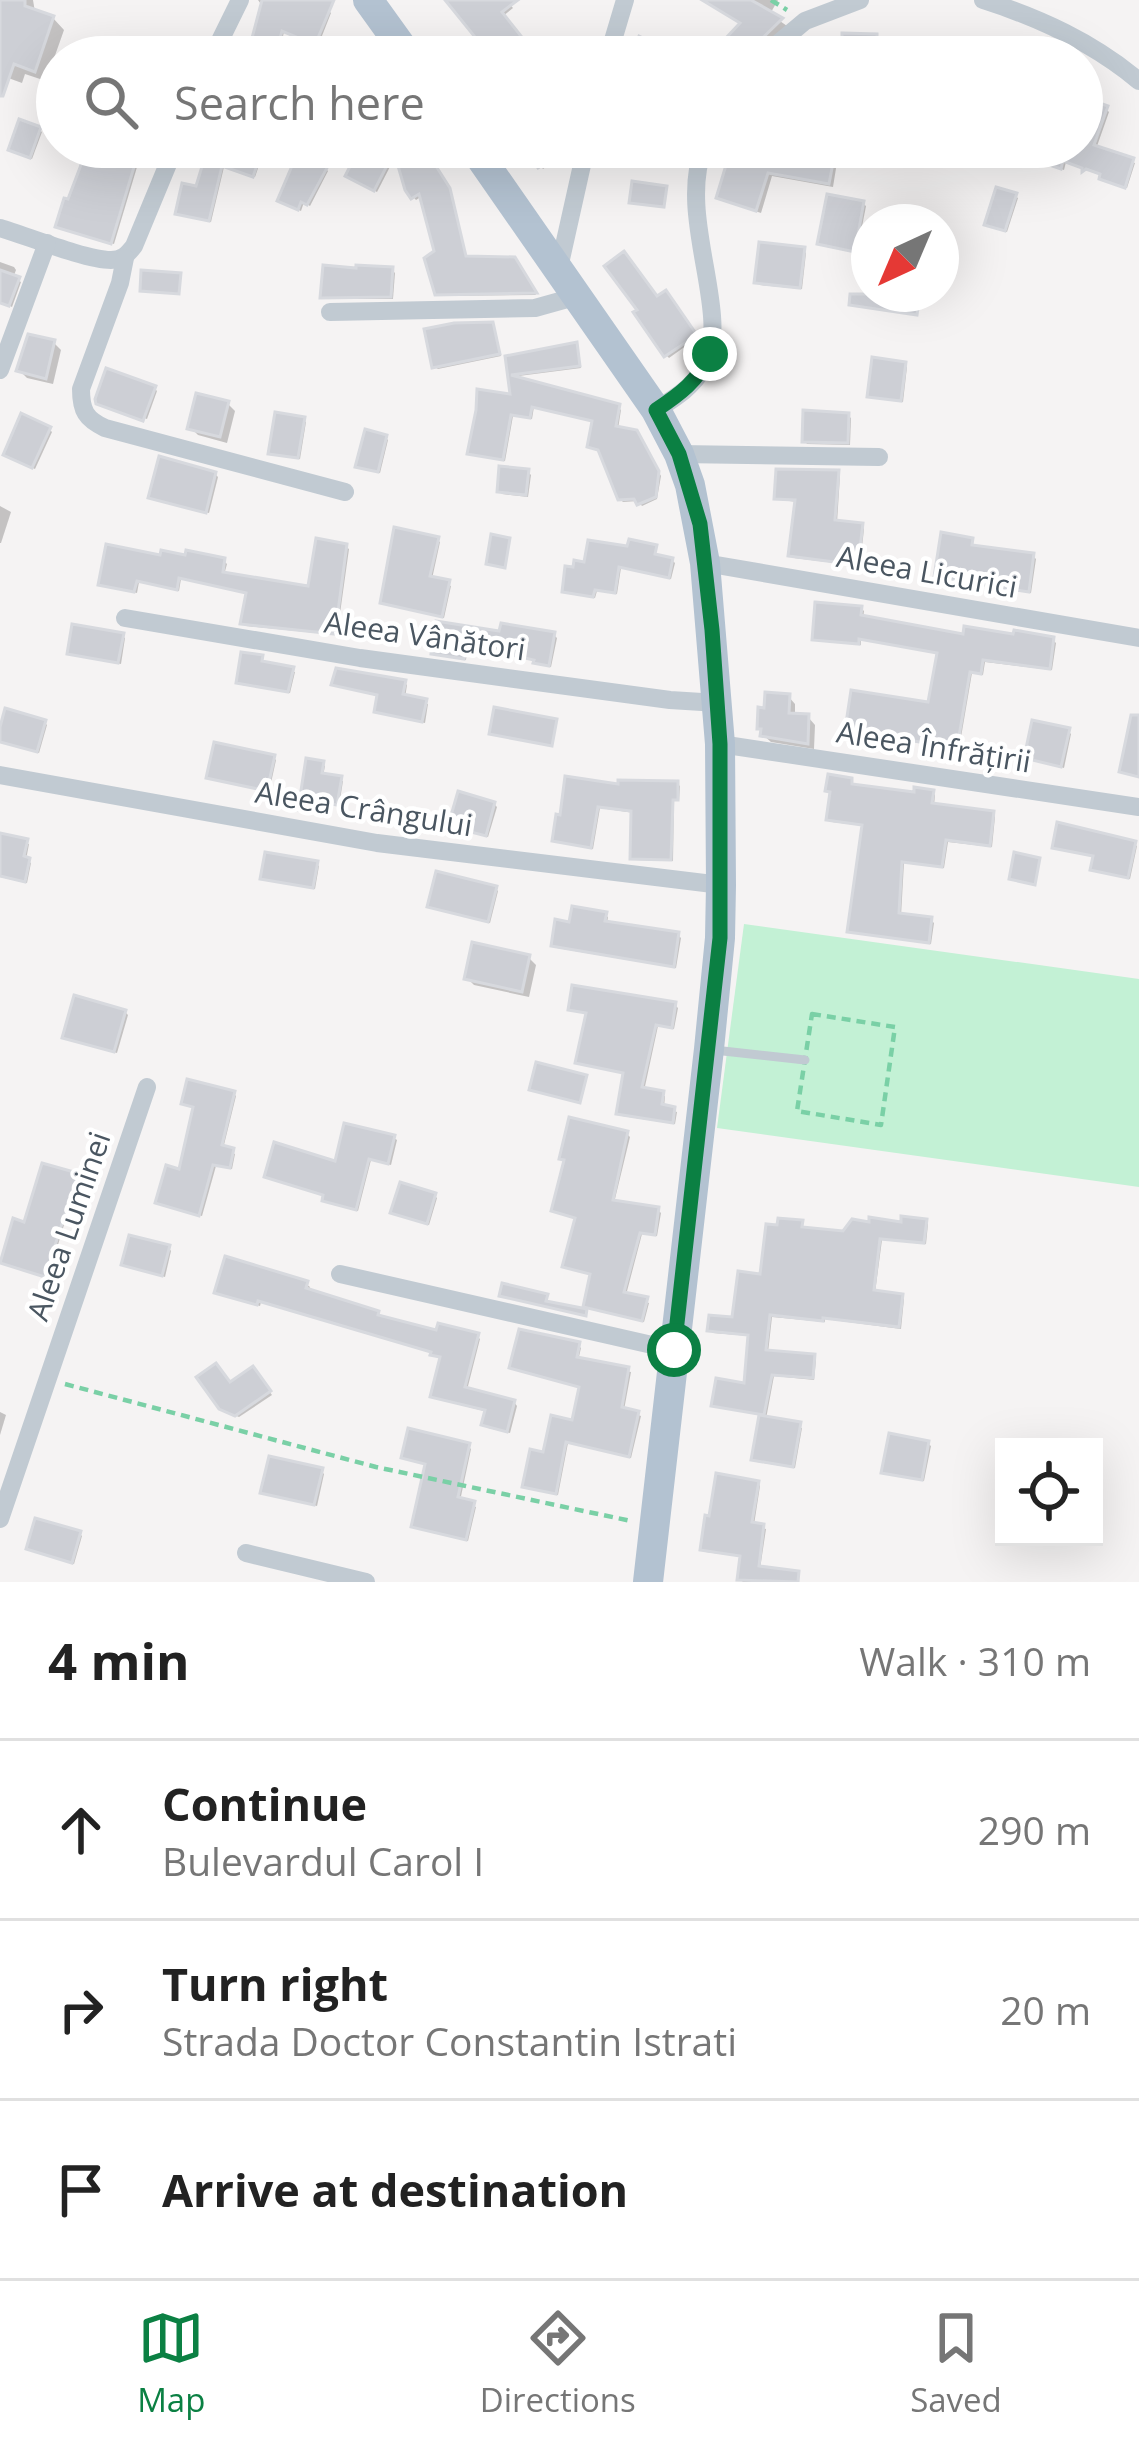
<!DOCTYPE html>
<html lang="en">
<head>
<meta charset="utf-8">
<style>
  :root { --surface:#fff; --page:#f6f6f6; --text:#222; --muted:#767676; --line:#e0e0e0; --accent:#0b8043 }
  body { margin:0; font-family:"Open Sans",sans-serif; background:var(--page); color:var(--text) }
  .controls { position:absolute; right:36px; bottom:36px; display:grid; overflow:hidden; border-radius:0px; box-shadow:0 12px 48px #0002 }
  .controls button { width:108px; height:108px; display:grid; place-items:center; padding:0; border:0; border-bottom:3px solid var(--line); background:var(--surface); color:var(--text); font:60px sans-serif }
  .compass { position:absolute; left:851px; top:204px; width:108px; height:108px; border-radius:50%; background:var(--surface); box-shadow:0 12px 48px #0002; rotate:224deg }
  .stop { position:absolute; width:36px; height:36px; margin:-27px; border:9px solid #0b8043; border-radius:50%; background:#fff }
  .stop.end { background:#0b8043; border-color:#fff; box-shadow:0 3px 12px #0008 }
  .list { margin:0; padding:0; list-style:none }
  h2 { display:flex; justify-content:space-between; align-items:center; height:156px; margin:0; padding:0 48px; font-size:51px }
  h2 small { font-size:39px; font-weight:400; color:var(--muted) }
  .list li { display:grid; grid-template-columns:78px 1fr auto; gap:36px; align-items:center; box-sizing:border-box; height:180px; padding:0 48px; border-top:3px solid var(--line) }
  .list b { display:block; font-size:45px; white-space:nowrap }
  .list p { margin:0; font-size:39px; white-space:nowrap; color:var(--muted) }
  .list em { font-size:39px; font-style:normal; color:var(--muted) }
  .icon { flex:none; width:66px; height:66px; fill:none; stroke:currentColor; stroke-width:2; stroke-linecap:round; stroke-linejoin:round }
  .map { position:relative; flex:none; width:1139px; height:1582px; overflow:hidden }
  .search { position:absolute; background:var(--surface); box-shadow:0 12px 48px #0002; left:36px; right:36px; top:36px; height:132px; display:flex; align-items:center; gap:30px; box-sizing:border-box; padding:0 42px; border-radius:66px; color:var(--muted); font-size:45px }
  .sheet { height:696px; background:var(--surface) }
  nav { display:flex; justify-content:space-around; align-items:center; box-sizing:border-box; height:168px; border-top:3px solid var(--line); background:var(--surface); font-size:33px; color:var(--muted) }
  nav a { display:grid; justify-items:center; gap:6px }
  nav .on { color:var(--accent) }
  .map>svg:first-child { display:block }
  .green { fill:#c3f1d5 }
  .shadow { fill:#0003 }
  .building { fill:#cdcfd5; stroke:#d7d9de; stroke-width:3 }
  .lines { fill:none; stroke-linecap:round; stroke-linejoin:round }
  .path { stroke:#7ad0a6; stroke-width:4.5; stroke-dasharray:9 6; stroke-linecap:butt }
  .service { stroke:#c1cad2; stroke-width:9 }
  .minor { stroke:#c1cad2; stroke-width:18 }
  .primary { stroke:#b3c2d1; stroke-width:30 }
  .route { stroke:#0b8043; stroke-width:15 }
  .labels { text-anchor:middle; dominant-baseline:central; stroke-width:9; stroke-linejoin:round; paint-order:stroke }
  .street-label { font-size:30px; fill:#4a5661; stroke:#fff }
</style>
</head>
<body>
<div class="map">
<svg width="1139" height="1582" viewBox="0 0 1139 1582">
  <rect width="100%" height="100%" fill="#f5f3f3"/>
  <path class="green" d="M744,924L1139,979V1187L717,1128Z"/>
  <g class="shadow">
    <path d="M0,0H33L35,12L53,18L64,30L46,81L25,74L22,83L0,75Z"/>
    <path d="M258,0H295L329,11L331,13L318,46L284,32L278,57H251L263,7Z"/>
    <path d="M448,0H506L513,8L503,16L531,57H477L479,38Z"/>
    <path d="M702,0H778L770,14L787,26L756,57H712L743,24Z"/>
    <path d="M876,37L879,40V51L918,57H845Z"/>
    <path d="M1106,109L1109,112L1096,149L1135,163L1127,188L1105,181L1103,175L1066,162L1064,170L997,147H1082V127Z"/>
    <path d="M39,130L42,132L32,159L14,152Z"/>
    <path d="M113,147H143L114,244L62,229L105,168Z"/>
    <path d="M213,147L265,148L255,177L224,167L211,222L181,215L178,213L198,190Z"/>
    <path d="M363,147H380L396,155L377,192L351,178Z"/>
    <path d="M528,147H573L543,169Z"/>
    <path d="M766,147H811L834,151L838,156L833,187L772,176L761,213L724,201L719,197L759,165Z"/>
    <path d="M413,165L451,194L467,259L517,264L536,295L440,296L437,293V252L422,196L416,200L407,189Z"/>
    <path d="M326,169L328,171L310,206L304,202L301,211L283,203Z"/>
    <path d="M1015,196L1018,198L1007,232L990,227Z"/>
    <path d="M863,204L866,206L857,253L823,246L821,243Z"/>
    <path d="M803,250L806,253L802,289L760,285L758,282Z"/>
    <path d="M0,262L14,267L16,270L13,278L21,282L12,307L0,301Z"/>
    <path d="M392,270L395,273L393,299H326L323,297Z"/>
    <path d="M668,296L697,338L669,358L666,355Z"/>
    <path d="M492,325L501,356L438,369L435,367Z"/>
    <path d="M54,343L61,350L53,384L27,378L20,371Z"/>
    <path d="M576,346L581,368L511,377L509,358Z"/>
    <path d="M904,364L907,367L903,402L873,398L870,395Z"/>
    <path d="M154,388L157,391L147,419L99,402Z"/>
    <path d="M480,393L618,407L621,410L618,429L639,436L661,476L657,499L642,506L638,501L623,502L620,499L601,451L593,449L595,422L534,407L532,419L513,416L505,461L473,455L470,453Z"/>
    <path d="M228,404L235,411L227,443L198,435L191,428Z"/>
    <path d="M848,416L851,418L850,445L807,444L805,441Z"/>
    <path d="M303,420L306,422L300,459L274,455L272,453Z"/>
    <path d="M49,429L52,432L35,469L9,457Z"/>
    <path d="M386,438L388,440L380,473L361,468Z"/>
    <path d="M528,472L531,475L528,497L502,494L500,491Z"/>
    <path d="M837,473L840,476L837,523L862,526L864,529L860,566L794,558L791,555L798,502L780,500L777,498Z"/>
    <path d="M215,474L218,477L209,513L154,499Z"/>
    <path d="M0,506L11,512L1,543H0Z"/>
    <path d="M437,540L440,542L432,579L451,586L444,618L386,605L384,602Z"/>
    <path d="M972,541L974,548L1033,556L1036,559L1031,593L940,579L937,576Z"/>
    <path d="M346,547L349,549L337,635L246,626L244,623L249,594L181,579L179,591L139,582L137,593L101,584L162,558L224,561L227,564L224,575L311,590Z"/>
    <path d="M672,560L675,563L671,579L621,568L617,594L597,591L595,598L565,591L587,565L649,567Z"/>
    <path d="M861,608L864,611L863,619L965,637L1053,640L1056,643L1052,670L985,662L983,675L972,673L959,749L851,731L848,729L931,706L940,654L861,640V645L818,641L815,638Z"/>
    <path d="M502,634L554,635L557,638L551,667L539,665L536,661L468,646L466,660L434,653Z"/>
    <path d="M122,636L125,638L121,664L70,653Z"/>
    <path d="M262,658L264,665L295,672L290,693L242,685L240,682Z"/>
    <path d="M405,683L407,685L405,698L428,704L425,723L380,713L377,711L380,697L335,684Z"/>
    <path d="M788,696L795,704V717H808L815,725L814,749L771,742L763,735Z"/>
    <path d="M44,722L47,725L39,753L0,740Z"/>
    <path d="M1068,731L1071,734L1064,768L1027,757Z"/>
    <path d="M273,757L276,760L269,792L209,777Z"/>
    <path d="M322,764L325,766L323,776L343,781L339,806L322,803L320,814L304,811L301,809Z"/>
    <path d="M851,780L853,787L916,795L933,793L935,795L934,806L993,814L995,817L992,847L948,842L944,868L904,863L901,916L931,920L934,923L931,944L853,933L850,931L865,826L832,822L829,819Z"/>
    <path d="M677,784L680,786L679,801H674L673,861L636,860L633,858L634,813L600,808L593,849L555,840L621,787Z"/>
    <path d="M494,804L497,807L488,837L451,825Z"/>
    <path d="M0,836L29,844L26,860L31,863L27,883L0,877Z"/>
    <path d="M1134,844L1137,846L1130,879L1096,872L1094,869L1096,857L1056,847Z"/>
    <path d="M316,864L319,866L315,889L263,878Z"/>
    <path d="M496,889L498,891L490,923L433,908Z"/>
    <path d="M605,915L608,917L607,924L678,935L681,938L676,968L557,948L554,945L572,925Z"/>
    <path d="M529,958L536,965L529,997L474,985L467,978Z"/>
    <path d="M675,1005L678,1008L674,1029L658,1026L644,1091L665,1096L664,1108L677,1112L675,1124L622,1116L620,1113L626,1074L578,1062L589,1014L571,1009Z"/>
    <path d="M125,1012L128,1015L117,1053L68,1039Z"/>
    <path d="M234,1094L236,1096L223,1149L235,1154L232,1169L216,1166L202,1216L161,1205L182,1173L196,1108L184,1103Z"/>
    <path d="M627,1134L630,1137L614,1203L658,1210L661,1213L657,1236L642,1234L626,1295L649,1303L644,1322L586,1306L593,1275L566,1266L578,1219L554,1210L566,1162L562,1158Z"/>
    <path d="M394,1138L397,1140L391,1165L371,1160L358,1211L328,1203L326,1196L267,1176L337,1165Z"/>
    <path d="M90,1180L93,1183L82,1219L67,1215L48,1278L2,1262Z"/>
    <path d="M435,1196L437,1198L429,1225L396,1214Z"/>
    <path d="M925,1222L928,1224L926,1244L882,1240L875,1293L902,1297L904,1299L901,1329L825,1319V1322L772,1317L768,1353L813,1357L816,1360L814,1380L774,1376L766,1419L802,1428L795,1468L757,1462L754,1459L762,1416L714,1405L746,1387L750,1336L713,1333L711,1330L735,1320L801,1223L804,1230L844,1234Z"/>
    <path d="M169,1248L171,1251L165,1277L125,1264Z"/>
    <path d="M306,1284L310,1287L308,1292L438,1334L477,1336L480,1339L467,1390L514,1402L517,1406L510,1433L488,1428L485,1424L488,1412L437,1399L434,1396L443,1359L432,1353L261,1302L260,1306L221,1295Z"/>
    <path d="M578,1345L581,1348L578,1361L631,1372L624,1410L641,1416L631,1458L568,1443L558,1495L528,1489L525,1486L545,1455L574,1424L582,1388L512,1367Z"/>
    <path d="M253,1370L272,1395L239,1417L225,1411L230,1386Z"/>
    <path d="M0,1412L6,1415L0,1435Z"/>
    <path d="M928,1444L931,1446L924,1481L885,1472Z"/>
    <path d="M468,1446L471,1449L460,1501L476,1507L468,1541L417,1529L414,1526L428,1465L404,1457Z"/>
    <path d="M321,1471L324,1474L317,1506L264,1492Z"/>
    <path d="M758,1483L760,1486L754,1525L766,1529L760,1569L791,1576L790,1582H743L740,1579L743,1557L706,1552L703,1549Z"/>
    <path d="M80,1534L82,1536L74,1564L30,1548Z"/>
  </g>
  <g class="building">
    <path d="M0,0H25V6L54,16L35,72L14,64L3,96H0Z"/>
    <path d="M262,0H334L315,45L282,31L275,57H247Z"/>
    <path d="M445,0H518L502,12L521,36L493,57H473L464,46L475,37Z"/>
    <path d="M702,0H751L783,18L743,57H708L740,23Z"/>
    <path d="M842,33L877,34V57H842Z"/>
    <path d="M639,36L680,57H631Z"/>
    <path d="M1088,99L1108,106L1094,145L1134,158L1125,188L1099,179L1100,174L1086,169L1082,172V168L1063,161L1061,169L1006,150L1007,147H1082V117Z"/>
    <path d="M19,119L41,127L30,158L8,150Z"/>
    <path d="M110,147H140L111,244L55,227L64,198L68,199L84,157L103,165Z"/>
    <path d="M188,147H263L253,177L222,166L209,221L175,214L182,183L196,186L204,160L187,154Z"/>
    <path d="M360,147H397L394,151L413,161L427,152L450,188L466,256L515,257L537,293L435,295L424,258L434,251L419,194L411,199L405,190L394,152L374,191L345,176Z"/>
    <path d="M524,147H569L538,168Z"/>
    <path d="M763,147H836L829,184L768,173L756,211L716,198L730,152L758,161Z"/>
    <path d="M298,152L328,166L307,205L301,202L298,210L277,201Z"/>
    <path d="M632,181L667,186L664,207L629,203Z"/>
    <path d="M996,187L1017,193L1005,231L984,225Z"/>
    <path d="M827,194L864,201L855,252L817,244Z"/>
    <path d="M759,242L805,247L800,288L754,283Z"/>
    <path d="M624,251L657,296L666,290L697,335L664,357L633,312L637,310L604,266Z"/>
    <path d="M323,265L356,268V265L393,267L391,297L320,298Z"/>
    <path d="M0,270L20,277L9,306L0,303Z"/>
    <path d="M141,270L181,273L179,294L140,291Z"/>
    <path d="M850,294H920L917,315L849,305Z"/>
    <path d="M493,322L500,354L432,368L424,329L454,323Z"/>
    <path d="M28,334L55,340L46,379L16,371Z"/>
    <path d="M577,342L580,366L511,375L620,404L616,426L637,430L659,471L656,497L637,505L634,499L618,500L598,450L587,447L592,421L532,407L530,418L511,415L503,460L467,454L476,410L477,389L510,394L505,356Z"/>
    <path d="M872,357L906,362L901,401L867,397Z"/>
    <path d="M106,368L156,386L143,421L96,404L95,399Z"/>
    <path d="M196,393L229,401L220,437L187,429Z"/>
    <path d="M803,410L849,413L848,443L802,442Z"/>
    <path d="M275,412L305,417L298,458L268,454Z"/>
    <path d="M21,413L51,427L32,468L3,455Z"/>
    <path d="M365,429L387,435L378,472L355,467Z"/>
    <path d="M159,456L216,472L206,513L148,498Z"/>
    <path d="M499,466L529,469L526,495L497,492Z"/>
    <path d="M776,469L839,470L835,520L863,523L858,565L788,556L795,500L774,499Z"/>
    <path d="M394,527L439,537L430,576L450,580L442,617L380,603Z"/>
    <path d="M941,532L973,538L972,545L1034,553L1029,592L934,577Z"/>
    <path d="M491,534L510,538L505,568L486,564Z"/>
    <path d="M316,538L347,544L335,634L240,624L246,593L179,578L177,590L137,581L134,592L98,585L106,544L160,555L161,550L185,555L186,550L225,558L223,572L308,586Z"/>
    <path d="M629,539L657,545L655,554L673,558L669,578L619,567L615,593L595,590L593,597L562,592L565,566L573,567L574,560L584,562L588,540L627,546Z"/>
    <path d="M815,602L862,606L861,615L963,634L964,626L1013,634L1014,630L1054,637L1050,669L983,660L981,674L970,672L957,748L845,730L851,690L928,702L937,653L859,639V644L812,640Z"/>
    <path d="M436,621L499,631L501,623L555,632L549,666L533,663L534,660L466,645L464,659L431,654Z"/>
    <path d="M72,624L124,633L118,663L67,654Z"/>
    <path d="M241,652L263,655L262,661L294,667L288,692L236,683Z"/>
    <path d="M336,668L406,680L403,694L427,699L422,722L374,712L377,695L331,685Z"/>
    <path d="M765,692L790,694L789,713L809,714L808,744L760,736L761,729H757L758,707L764,708Z"/>
    <path d="M494,707L557,719L552,746L489,734Z"/>
    <path d="M5,708L46,720L37,752L0,742V727Z"/>
    <path d="M1131,715H1139V777L1119,772Z"/>
    <path d="M1032,720L1070,728L1061,767L1024,758Z"/>
    <path d="M214,742L275,755L267,791L206,778Z"/>
    <path d="M306,758L324,761L322,773L342,776L337,805L320,802L318,813L298,810Z"/>
    <path d="M828,774L852,778V784L914,792V787L934,790L932,803L994,811L990,846L946,840L942,867L902,862L899,913L932,917L929,943L847,932L862,825L826,820L830,792L825,791Z"/>
    <path d="M565,776L618,784V780L678,781V800H673L671,860L630,859L631,811L598,807L591,848L552,841L556,814L560,815Z"/>
    <path d="M458,791L495,802L486,836L448,826Z"/>
    <path d="M1057,822L1136,841L1128,878L1090,870L1093,856L1052,848Z"/>
    <path d="M0,833L28,839L24,856L30,858L25,882L0,876Z"/>
    <path d="M265,852L318,861L313,888L260,879Z"/>
    <path d="M1014,852L1040,858L1035,885L1009,879Z"/>
    <path d="M436,871L497,886L488,922L427,907Z"/>
    <path d="M572,906L607,912L605,921L679,932L674,967L551,946L555,919L569,922Z"/>
    <path d="M472,942L530,955L522,992L464,979Z"/>
    <path d="M572,985L676,1002L672,1028L656,1025L642,1087L664,1091L662,1104L675,1107L673,1123L616,1114L623,1073L575,1063L586,1013L568,1010Z"/>
    <path d="M74,995L126,1010L114,1052L62,1038Z"/>
    <path d="M536,1062L587,1075L580,1103L529,1090Z"/>
    <path d="M187,1079L235,1091L222,1145L234,1148L230,1168L213,1165L199,1216L155,1203L166,1165L179,1169L193,1107L181,1104Z"/>
    <path d="M569,1117L628,1131L613,1200L659,1207L655,1235L640,1233L624,1292L648,1297L642,1321L583,1307L590,1274L562,1267L575,1218L551,1211L564,1160L559,1159Z"/>
    <path d="M344,1123L395,1135L388,1164L369,1159L356,1210L322,1201L323,1195L264,1177L274,1142L335,1161Z"/>
    <path d="M42,1163L92,1177L80,1218L65,1214L45,1277L0,1263L13,1218L24,1222Z"/>
    <path d="M400,1182L436,1193L427,1224L390,1213Z"/>
    <path d="M901,1216L927,1219L924,1243L880,1239L874,1290L903,1294L899,1327L823,1318V1321L770,1315L766,1350L815,1354L813,1378L772,1375L764,1415L711,1406L716,1378L744,1383L748,1335L707,1331L709,1315L732,1317L738,1271L760,1274L766,1224L777,1225L778,1218L803,1220L802,1227L843,1231L852,1219L869,1222V1217L901,1222Z"/>
    <path d="M129,1235L170,1245L162,1276L121,1265Z"/>
    <path d="M225,1256L308,1281L306,1288L379,1311L378,1315L436,1330L438,1323L479,1333L465,1387L515,1400L507,1432L481,1425L485,1410L430,1397L440,1357L430,1355L431,1352L258,1301L257,1305L214,1293Z"/>
    <path d="M502,1283L548,1294L546,1301L587,1309L586,1316L499,1296Z"/>
    <path d="M519,1329L580,1342L577,1357L629,1367L622,1407L639,1411L629,1457L566,1442L556,1494L522,1487L530,1449L543,1452L551,1415L572,1420L579,1387L509,1368Z"/>
    <path d="M216,1363L230,1382L253,1366L271,1391L235,1416L219,1409L196,1377Z"/>
    <path d="M759,1415L801,1422L793,1467L751,1460Z"/>
    <path d="M408,1428L470,1443L458,1497L475,1501L466,1540L411,1527L425,1464L401,1458Z"/>
    <path d="M889,1433L929,1441L922,1480L881,1473Z"/>
    <path d="M269,1456L323,1468L314,1505L260,1493Z"/>
    <path d="M716,1473L759,1481L752,1522L764,1524L759,1566L799,1571L798,1582L737,1580L740,1556L700,1550L705,1515L709,1516Z"/>
    <path d="M35,1518L81,1531L72,1563L26,1549Z"/>
  </g>
  <g class="lines">
    <g class="path">
      <path d="M771,0L787,10"/>
      <path d="M812,1014L895,1027L881,1125L797,1111Z"/>
      <path d="M65,1384L376,1467L631,1521"/>
    </g>
    <path class="service" d="M714,1050L805,1060"/>
    <g class="minor">
      <path d="M983,0C1040,18 1092,42 1139,81"/>
      <path d="M212,57L240,0"/>
      <path d="M608,57L625,0"/>
      <path d="M762,57L805,21L860,0"/>
      <path d="M0,228C27,236 86,260 111,260C122,260 127,255 134,246L175,147"/>
      <path d="M125,258L120,283L81,389C81,411 86,419 105,428L345,492"/>
      <path d="M559,268L586,147"/>
      <path d="M330,312L535,308L578,296"/>
      <path d="M0,370L47,243"/>
      <path d="M656,410C675,398 693,387 704,367C733,315 676,217 704,147"/>
      <path d="M679,454L879,457"/>
      <path d="M705,563L1139,638"/>
      <path d="M125,618L360,658L670,700L718,703"/>
      <path d="M720,744L1139,807"/>
      <path d="M0,775L377,843L721,885"/>
      <path d="M340,1274L674,1350"/>
      <path d="M0,1519L147,1087"/>
      <path d="M246,1553L366,1582"/>
    </g>
    <g class="primary">
      <path d="M368,0L409,57"/>
      <path d="M473,147L656,410L679,454L690,485L705,563L720,744L721,885L720,938L709,1049L648,1582"/>
    </g>
  </g>
  <g class="lines">
    <path class="route" d="M674,1350L720,938V744L712,630L700,524L679,454L656,410C680,394 698,381 710,354"/>
  </g>
  <g class="labels">
    <g class="street-label">
      <text transform="translate(927 571) rotate(10)">Aleea Licurici</text>
      <text transform="translate(425 635) rotate(8)">Aleea Vânători</text>
      <text transform="translate(934 746) rotate(9)">Aleea Înfrățirii</text>
      <text transform="translate(364 808) rotate(9)">Aleea Crângului</text>
      <text transform="translate(68 1226) rotate(-71)">Aleea Luminei</text>
    </g>
  </g>
</svg>
<div class="controls">
<button><svg class="icon" aria-label="locate" viewBox="0 0 24 24"><circle cx="12" cy="12" r="6"/><path d="M12 2v4M12 18v4M2 12h4M18 12h4"/></svg></button>
</div>
<svg class="compass" viewBox="-18 -18 36 36"><path d="M0-13l5 13h-10z" fill="#e53935"/><path d="M0 13l5-13h-10z" fill="#767676"/></svg>
<div class="stop" style="left:674px;top:1350px"></div>
<div class="stop end" style="left:710px;top:354px"></div>
<div class="search"><svg class="icon" aria-label="search" viewBox="0 0 24 24"><circle cx="10" cy="10" r="6"/><path d="M15 15l6 6"/></svg>Search here</div>
</div>
<section class="sheet">
<h2>4 min<small>Walk · 310 m</small></h2>
<ul class="list">
<li><svg class="icon" aria-label="ahead" viewBox="0 0 24 24"><path d="M12 20V5M6 11l6-6 6 6"/></svg><div><b>Continue</b><p>Bulevardul Carol I</p></div><em>290 m</em></li>
<li><svg class="icon" aria-label="right" viewBox="0 0 24 24"><path d="M7 20v-9h11M14 6l5 5-5 5"/></svg><div><b>Turn right</b><p>Strada Doctor Constantin Istrati</p></div><em>20 m</em></li>
<li><svg class="icon" aria-label="arrive" viewBox="0 0 24 24"><path d="M6 21V4h12l-3 4 3 4H6"/></svg><div><b>Arrive at destination</b></div></li>
</ul>
</section>
<nav>
<a class="on"><svg class="icon" aria-label="map" viewBox="0 0 24 24"><path d="M3 6l6-2 6 2 6-2v14l-6 2-6-2-6 2zM9 4v14M15 6v14"/></svg>Map</a>
<a><svg class="icon" aria-label="directions" viewBox="0 0 24 24"><path d="M12 3l9 9-9 9-9-9zM9 14v-3h6M13 9l2 2-2 2"/></svg>Directions</a>
<a><svg class="icon" aria-label="saved" viewBox="0 0 24 24"><path d="M7 4h10v16l-5-4-5 4z"/></svg>Saved</a>
</nav>
</body>
</html>
